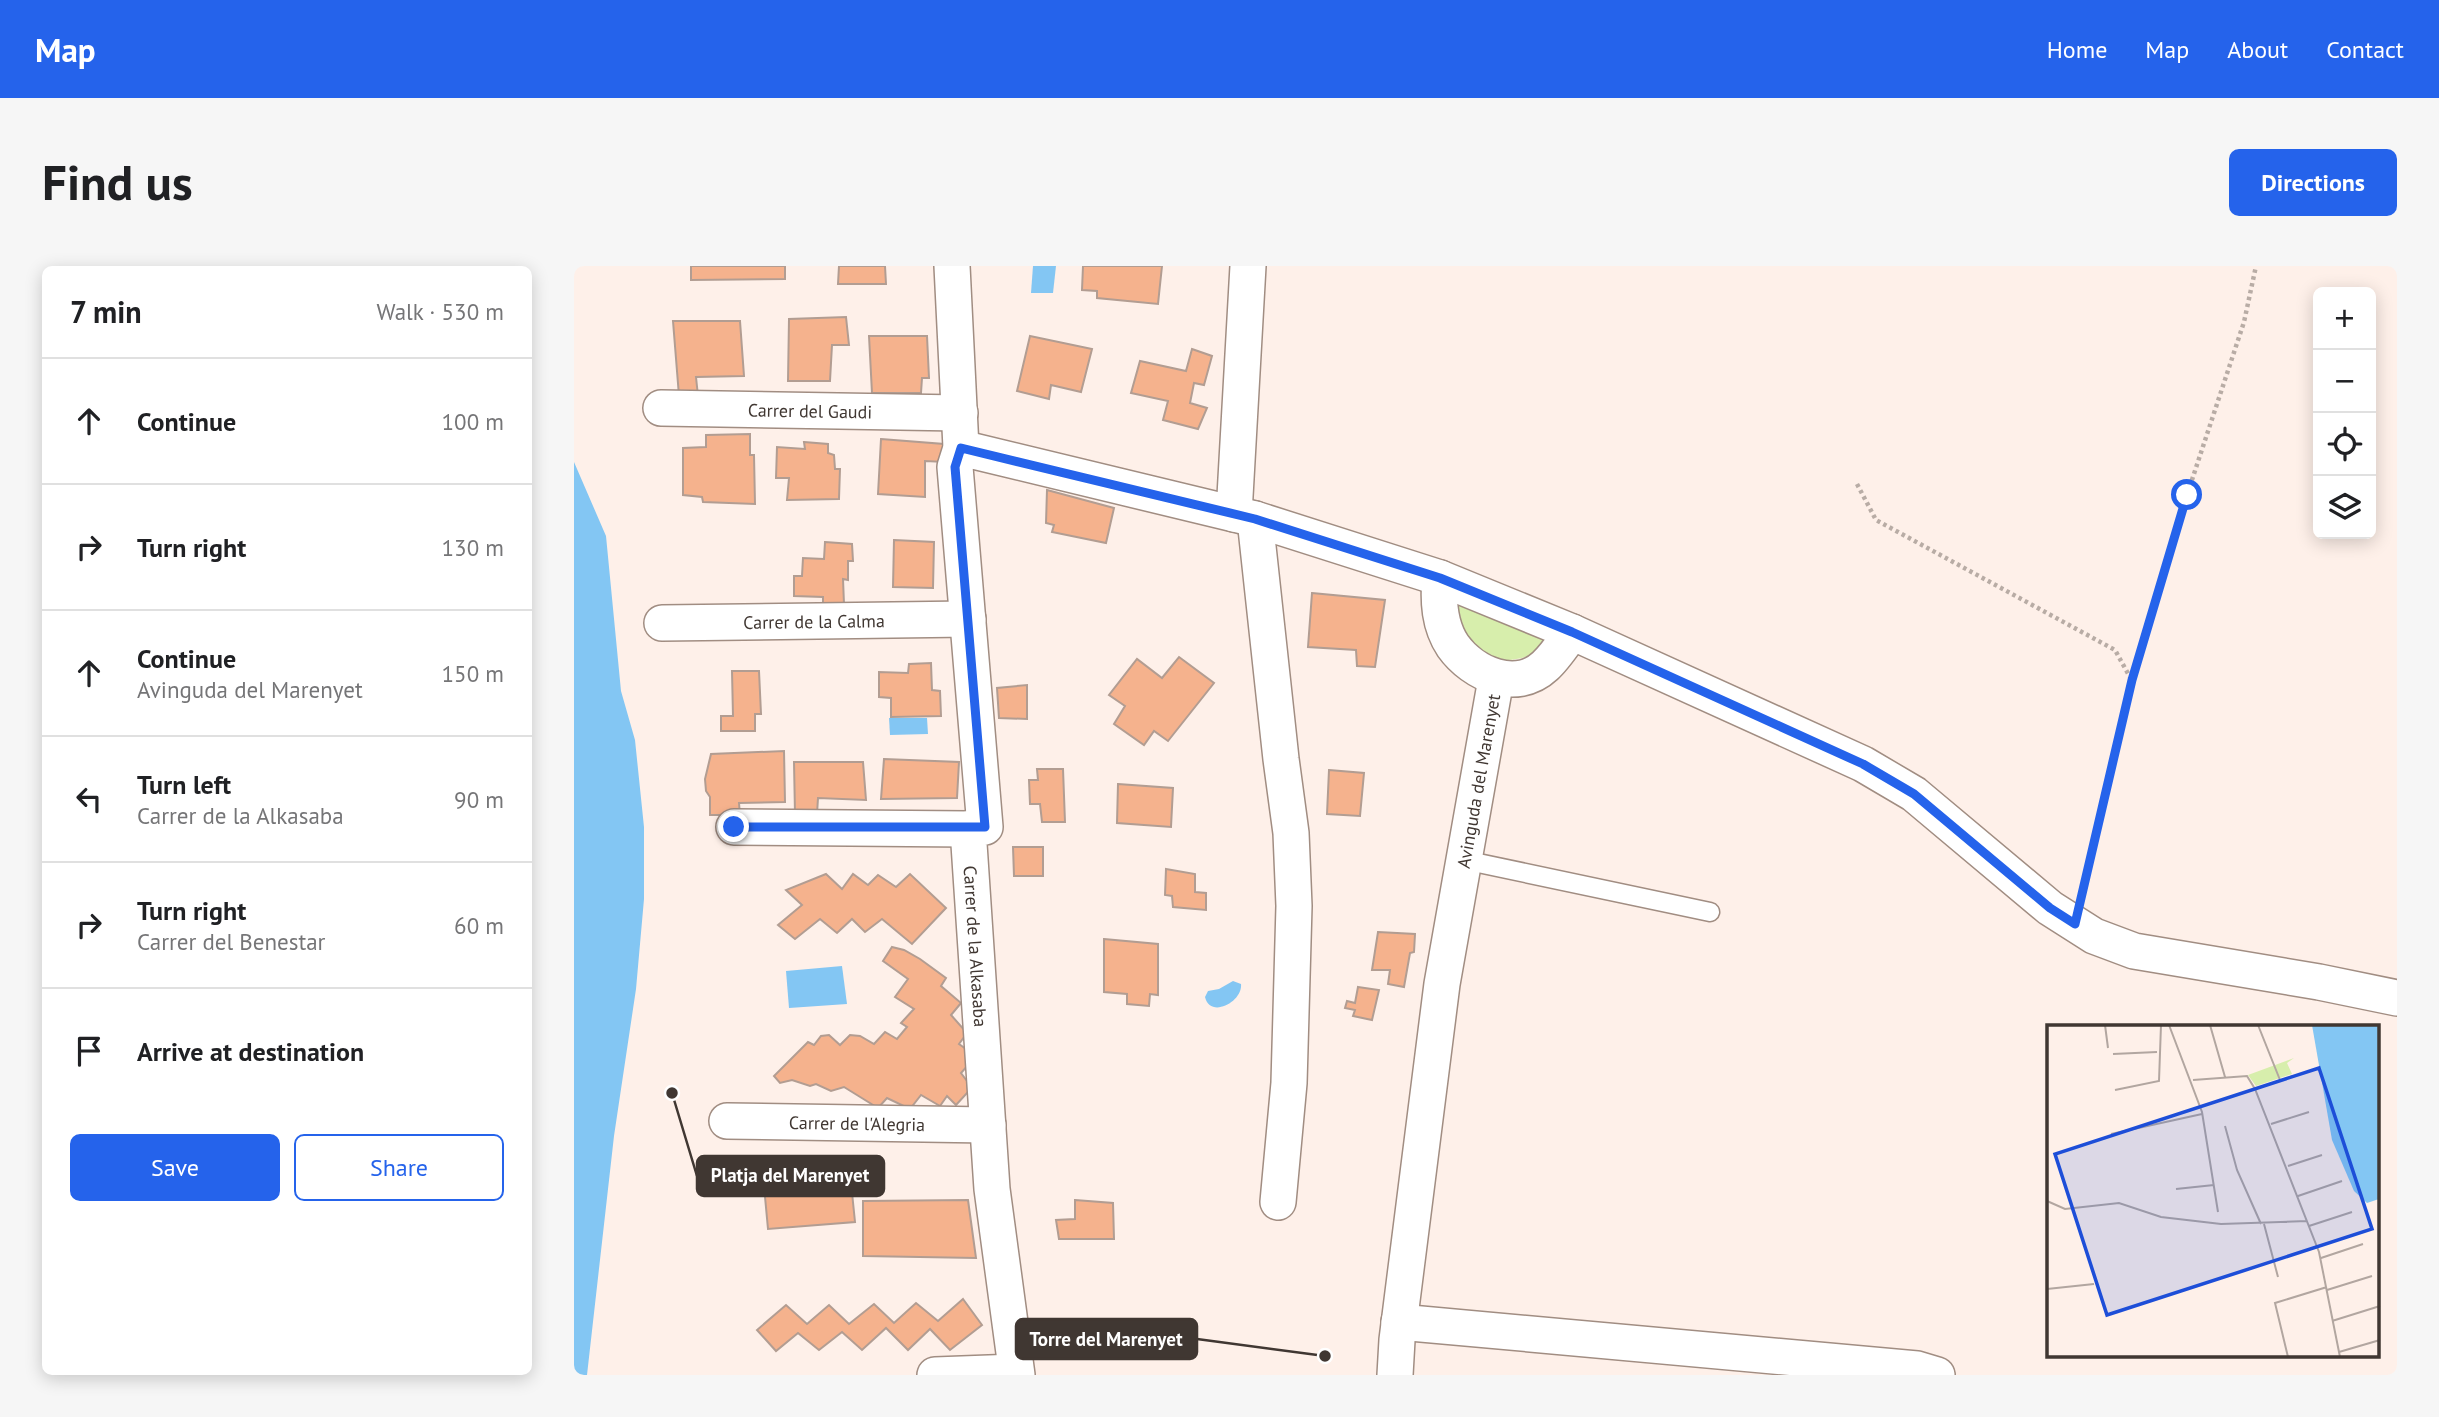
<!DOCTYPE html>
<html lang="en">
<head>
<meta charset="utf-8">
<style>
  :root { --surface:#fff; --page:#f6f6f6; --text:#202124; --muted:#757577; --line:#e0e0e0; --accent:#2563eb }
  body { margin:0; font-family:"PT Sans",sans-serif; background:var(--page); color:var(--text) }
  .controls { position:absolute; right:21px; top:21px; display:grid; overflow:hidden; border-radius:10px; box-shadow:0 4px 18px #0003 }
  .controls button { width:63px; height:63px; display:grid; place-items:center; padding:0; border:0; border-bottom:2px solid var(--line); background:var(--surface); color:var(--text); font:35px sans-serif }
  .stop { position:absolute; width:21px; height:21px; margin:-16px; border:5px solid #2563eb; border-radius:50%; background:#fff }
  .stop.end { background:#2563eb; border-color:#fff; box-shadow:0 2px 7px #0008 }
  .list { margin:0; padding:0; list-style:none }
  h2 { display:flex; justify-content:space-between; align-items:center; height:91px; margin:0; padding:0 28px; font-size:30px }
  h2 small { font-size:23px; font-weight:400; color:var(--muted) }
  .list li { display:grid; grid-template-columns:46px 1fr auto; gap:21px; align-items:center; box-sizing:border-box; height:126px; padding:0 28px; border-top:2px solid var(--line) }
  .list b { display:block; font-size:26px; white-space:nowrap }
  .list p { margin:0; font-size:23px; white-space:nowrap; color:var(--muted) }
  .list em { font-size:23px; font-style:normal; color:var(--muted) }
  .actions { display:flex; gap:14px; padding:21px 28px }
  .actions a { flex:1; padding:16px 0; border:2px solid var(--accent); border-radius:10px; text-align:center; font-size:24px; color:var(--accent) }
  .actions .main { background:var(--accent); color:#fff }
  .icon { flex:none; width:38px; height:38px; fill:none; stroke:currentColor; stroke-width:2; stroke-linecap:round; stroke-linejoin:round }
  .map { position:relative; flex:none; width:1823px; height:1109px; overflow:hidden; border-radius:10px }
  header { display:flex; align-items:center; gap:42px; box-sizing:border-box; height:98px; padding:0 35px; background:var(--accent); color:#fff }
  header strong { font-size:33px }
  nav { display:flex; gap:38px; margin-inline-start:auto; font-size:24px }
  .intro { display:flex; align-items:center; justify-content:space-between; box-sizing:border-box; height:168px; padding:0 42px }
  h1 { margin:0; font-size:49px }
  .button { padding:18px 32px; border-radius:10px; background:var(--accent); color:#fff; font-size:24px; font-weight:700 }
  main { display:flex; gap:42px; padding:0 42px }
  aside { flex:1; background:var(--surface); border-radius:10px; box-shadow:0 4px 18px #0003 }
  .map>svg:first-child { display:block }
  .green { fill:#d7eeac }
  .water { fill:#83c6f3 }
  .building { fill:#f5b28d; stroke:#b29d92; stroke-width:2 }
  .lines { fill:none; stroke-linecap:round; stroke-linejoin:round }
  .service-casing { stroke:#a18d82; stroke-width:21 }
  .minor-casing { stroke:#a18d82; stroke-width:38 }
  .path { stroke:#b8aca5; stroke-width:4.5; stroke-dasharray:3.5 3.5; stroke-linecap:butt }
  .service { stroke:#fff; stroke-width:18 }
  .minor { stroke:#fff; stroke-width:35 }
  .route { stroke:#2563eb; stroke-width:9 }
  .labels { text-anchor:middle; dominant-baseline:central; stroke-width:7; stroke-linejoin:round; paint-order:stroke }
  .street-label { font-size:18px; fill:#403732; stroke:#fff }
  .inset-road { fill:none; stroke:#b2a6a0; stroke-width:2 }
  .view { fill:#1d4ed8; fill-opacity:0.15; stroke:#1d4ed8; stroke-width:3.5 }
  .inset-edge { fill:none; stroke:#403732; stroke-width:3.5 }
  .leader { fill:none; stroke:#403732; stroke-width:2.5 }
  .callout-dot { fill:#403732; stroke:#fff; stroke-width:2.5 }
  .callout { fill:#403732; stroke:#403732; stroke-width:2.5 }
  .callout-label { font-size:19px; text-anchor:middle; font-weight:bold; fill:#fff }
</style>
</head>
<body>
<header>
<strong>Map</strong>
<nav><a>Home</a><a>Map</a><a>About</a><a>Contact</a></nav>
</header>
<div class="intro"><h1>Find us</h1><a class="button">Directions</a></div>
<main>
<aside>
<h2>7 min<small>Walk · 530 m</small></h2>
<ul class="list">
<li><svg class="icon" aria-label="ahead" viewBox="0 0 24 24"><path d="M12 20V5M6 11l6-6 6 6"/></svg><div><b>Continue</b></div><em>100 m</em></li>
<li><svg class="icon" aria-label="right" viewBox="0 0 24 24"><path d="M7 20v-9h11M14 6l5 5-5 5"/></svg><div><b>Turn right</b></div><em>130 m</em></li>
<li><svg class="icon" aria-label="ahead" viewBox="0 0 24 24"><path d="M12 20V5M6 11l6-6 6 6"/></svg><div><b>Continue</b><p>Avinguda del Marenyet</p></div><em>150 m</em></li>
<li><svg class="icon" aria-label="left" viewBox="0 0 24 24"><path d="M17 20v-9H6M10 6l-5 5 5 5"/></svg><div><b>Turn left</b><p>Carrer de la Alkasaba</p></div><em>90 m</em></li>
<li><svg class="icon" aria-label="right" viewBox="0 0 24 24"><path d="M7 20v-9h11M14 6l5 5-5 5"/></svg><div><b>Turn right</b><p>Carrer del Benestar</p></div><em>60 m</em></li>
<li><svg class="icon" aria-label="arrive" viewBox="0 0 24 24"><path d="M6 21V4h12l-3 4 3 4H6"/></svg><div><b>Arrive at destination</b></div></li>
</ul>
<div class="actions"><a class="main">Save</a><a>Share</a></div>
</aside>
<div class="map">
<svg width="1823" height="1109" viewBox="0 0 1823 1109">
  <rect width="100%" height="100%" fill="#fef0e9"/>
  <path class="green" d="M880,332L975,369C960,393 946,395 917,394L888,366Z"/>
  <g class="water">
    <path d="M459,0H482L479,27H457Z"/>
    <path d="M0,196L32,270L47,425L61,474L70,561V633L62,723L40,870L13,1109H0Z"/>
    <path d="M315,452H353L354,468L316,469Z"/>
    <path d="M268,700L273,738L215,742L212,705Z"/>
    <path d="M659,715L667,718C669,736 636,753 631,731L634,725L645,723Z"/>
  </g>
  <g class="building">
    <path d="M117,0H211V13L117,14Z"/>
    <path d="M265,0H311L312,18H264Z"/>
    <path d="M509,0H588L584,38L523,32V25L508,24Z"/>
    <path d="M272,51L275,79H258L256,115H214L215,53Z"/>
    <path d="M99,55H166L170,110L122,111L124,130H105Z"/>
    <path d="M295,70H353L355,112H348L347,127H298Z"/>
    <path d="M456,70L518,83L507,126L477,119L475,133L443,125Z"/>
    <path d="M618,83L638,90L630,119L620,117L616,137L633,142L624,163L589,154L594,135L557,127L566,95L612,105Z"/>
    <path d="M176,168V189H180L181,238L129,236L128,231L109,229V182L132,181V169Z"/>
    <path d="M307,173L370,178L371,196L351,195V231L304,228Z"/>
    <path d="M230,176L254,178V187L260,189L261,203H266L265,233L213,234L215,212H202L203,181L231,183Z"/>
    <path d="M473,224L540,242L532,277L478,266L480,259L472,257Z"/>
    <path d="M320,274L360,276L359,322L319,321Z"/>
    <path d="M251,276L278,278L279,295H274V314L269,313L270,338L249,337V331L220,330V310H228L229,292L250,293Z"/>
    <path d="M738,327L811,334L801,401L783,400L782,384L734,381Z"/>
    <path d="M605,391L640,417L594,475L580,465L570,479L540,458L551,440L535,429L563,393L588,412Z"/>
    <path d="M357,397L358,424L366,425L367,450L317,451V432L305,431V406L334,407L335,398Z"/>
    <path d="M158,405H185L187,448H181V465H147V450H159Z"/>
    <path d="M453,419V453L425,452L423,422Z"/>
    <path d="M210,485L211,536L165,537L166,549H136V531L132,525L131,513L137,488Z"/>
    <path d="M310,493L385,496L383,532L307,533Z"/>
    <path d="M220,496H289L292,534L244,532L243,548H221Z"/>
    <path d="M463,503H489L491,556H468L466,538H456L455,514H464Z"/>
    <path d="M755,504L790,507L786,550L753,548Z"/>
    <path d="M544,518L599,522L597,561L543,557Z"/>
    <path d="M439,581H469V610H440Z"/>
    <path d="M592,603L621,608V626L632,627V644L599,641L598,630L591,629Z"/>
    <path d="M252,608L268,623L279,608L294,619L304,609L322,621L336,608L372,642L338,678L308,653L291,666L278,653L263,667L246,653L221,673L204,659L228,639L212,624Z"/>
    <path d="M804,666L841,668L840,686L836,687L830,721L814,718L816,704H798Z"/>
    <path d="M530,673L584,678V729L576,728L575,740L553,738V728L530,726Z"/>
    <path d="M318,681L330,684L346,693L372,712L367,720L387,737L377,749L393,767L385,778L392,783L395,798L387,807L393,815L394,826L382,839L373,830L366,840L347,829L336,843L313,832L304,842L270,821L257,825L242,818L236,820L218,814L206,817L200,810L234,776L240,779L247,770L255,769L266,779L276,769L286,770L300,778L311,766L323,773L333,761L327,757L340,743L321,731L334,713L309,695Z"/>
    <path d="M784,721L805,724L798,754L779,750L781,744L771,742L773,735L781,737Z"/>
    <path d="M218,900L233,910L276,907L281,956L194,963L190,920L204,901Z"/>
    <path d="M394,934L402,992L289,990V935Z"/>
    <path d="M501,934L539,937L540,973H485L482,954L501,953Z"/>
    <path d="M389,1033L408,1059L376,1084L356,1063L334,1084L312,1062L288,1084L268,1066L245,1084L224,1067L202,1085L183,1064L212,1039L233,1058L255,1039L275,1058L300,1038L320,1057L342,1037L364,1055Z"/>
  </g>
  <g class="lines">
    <g class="service-casing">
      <path id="service" d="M890,594L1136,646"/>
    </g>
    <g class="minor-casing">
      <g id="minor">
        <path id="s1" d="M378,0L387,182L381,201L411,561L394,563L418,923L443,1109"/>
        <path id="s2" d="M87,142L386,147"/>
        <path d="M387,182L681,253L866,312L998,366L1289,498L1340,528L1476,642L1520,670L1560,685L1745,716L1823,732"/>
        <path d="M660,248L674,0"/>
        <path d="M681,253L707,493L717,567L720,640L715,817L704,936"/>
        <path d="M866,312C864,335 865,359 879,380C899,408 942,427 971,400C981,391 990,377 998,366"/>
        <path id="s3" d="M88,357L394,353"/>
        <path d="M160,561L394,563"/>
        <path id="s4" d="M153,855L414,859"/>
        <path d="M825,1056L1343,1103L1363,1109"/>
        <path d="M361,1109L442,1106"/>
        <path id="s5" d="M821,1109L823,1074L868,718L922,413"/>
      </g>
    </g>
    <g class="path">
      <path d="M1283,218L1302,254L1541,384L1557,413"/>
      <path d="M1509,627L1558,414L1613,229L1670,56L1682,0"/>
    </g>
    <use href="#service" class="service"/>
    <use href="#minor" class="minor"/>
  </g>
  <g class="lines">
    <path class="route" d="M160,561H411L381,201L387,182L681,253L866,312L998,366L1289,498L1340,528L1476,642L1501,658L1558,414L1613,229"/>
  </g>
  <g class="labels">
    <g class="street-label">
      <text stroke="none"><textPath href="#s2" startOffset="149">Carrer del Gaudi</textPath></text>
      <text stroke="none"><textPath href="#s3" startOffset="152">Carrer de la Calma</textPath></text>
      <text stroke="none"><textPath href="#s5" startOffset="600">Avinguda del Marenyet</textPath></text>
      <text stroke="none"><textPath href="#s1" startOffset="698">Carrer de la Alkasaba</textPath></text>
      <text stroke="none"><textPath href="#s4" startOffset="130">Carrer de l'Alegria</textPath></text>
    </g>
  </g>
  <g transform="translate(1473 759)">
    <rect width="332" height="332" fill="#fef0e9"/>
    <path d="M247,33L240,38L245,49L209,61L201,50Z" fill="#d7eeac"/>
    <path d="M265,0H332V174L320,178L307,166L285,115Z" fill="#83c6f3"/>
    <path class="inset-road" d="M58,0L61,23M122,0L155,87L171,187M163,0L178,52M211,0L233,55M66,29L110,27M146,55L200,51L208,64L272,227L293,332M208,64L246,51M68,65L112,56L114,0M224,99L262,87M178,101L190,145L214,199M64,109L155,89M241,141L275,130M129,164L167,160M251,171L295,156M0,176L18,184L72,178L114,192L174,199L260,196M217,199L231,252M262,201L305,187M274,233L316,219M0,264L47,259M280,265L325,251M285,296L333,281M292,327L333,315M241,332L228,278L280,262"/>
    <path class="view" d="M272,43L325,204L60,290L8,129Z"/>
    <rect width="332" height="332" class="inset-edge"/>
  </g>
  <path class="leader" d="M98 827L123 910M751 1090L623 1073"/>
  <g class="callout-dot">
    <circle cx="98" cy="827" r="7"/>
    <circle cx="751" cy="1090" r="7"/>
  </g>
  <g class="callout">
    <rect x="123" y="890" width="187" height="40" rx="7"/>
    <rect x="442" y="1053" width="181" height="40" rx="7"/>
  </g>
  <g class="callout-label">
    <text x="216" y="916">Platja del Marenyet</text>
    <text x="532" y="1080">Torre del Marenyet</text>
  </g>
</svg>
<div class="controls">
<button>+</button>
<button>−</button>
<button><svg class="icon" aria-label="locate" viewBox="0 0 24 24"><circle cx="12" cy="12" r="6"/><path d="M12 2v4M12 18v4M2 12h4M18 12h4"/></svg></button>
<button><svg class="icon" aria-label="layers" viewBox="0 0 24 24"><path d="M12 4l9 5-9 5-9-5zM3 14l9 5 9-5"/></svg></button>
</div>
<div class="stop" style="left:1613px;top:229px"></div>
<div class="stop end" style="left:160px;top:561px"></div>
</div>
</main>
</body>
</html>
